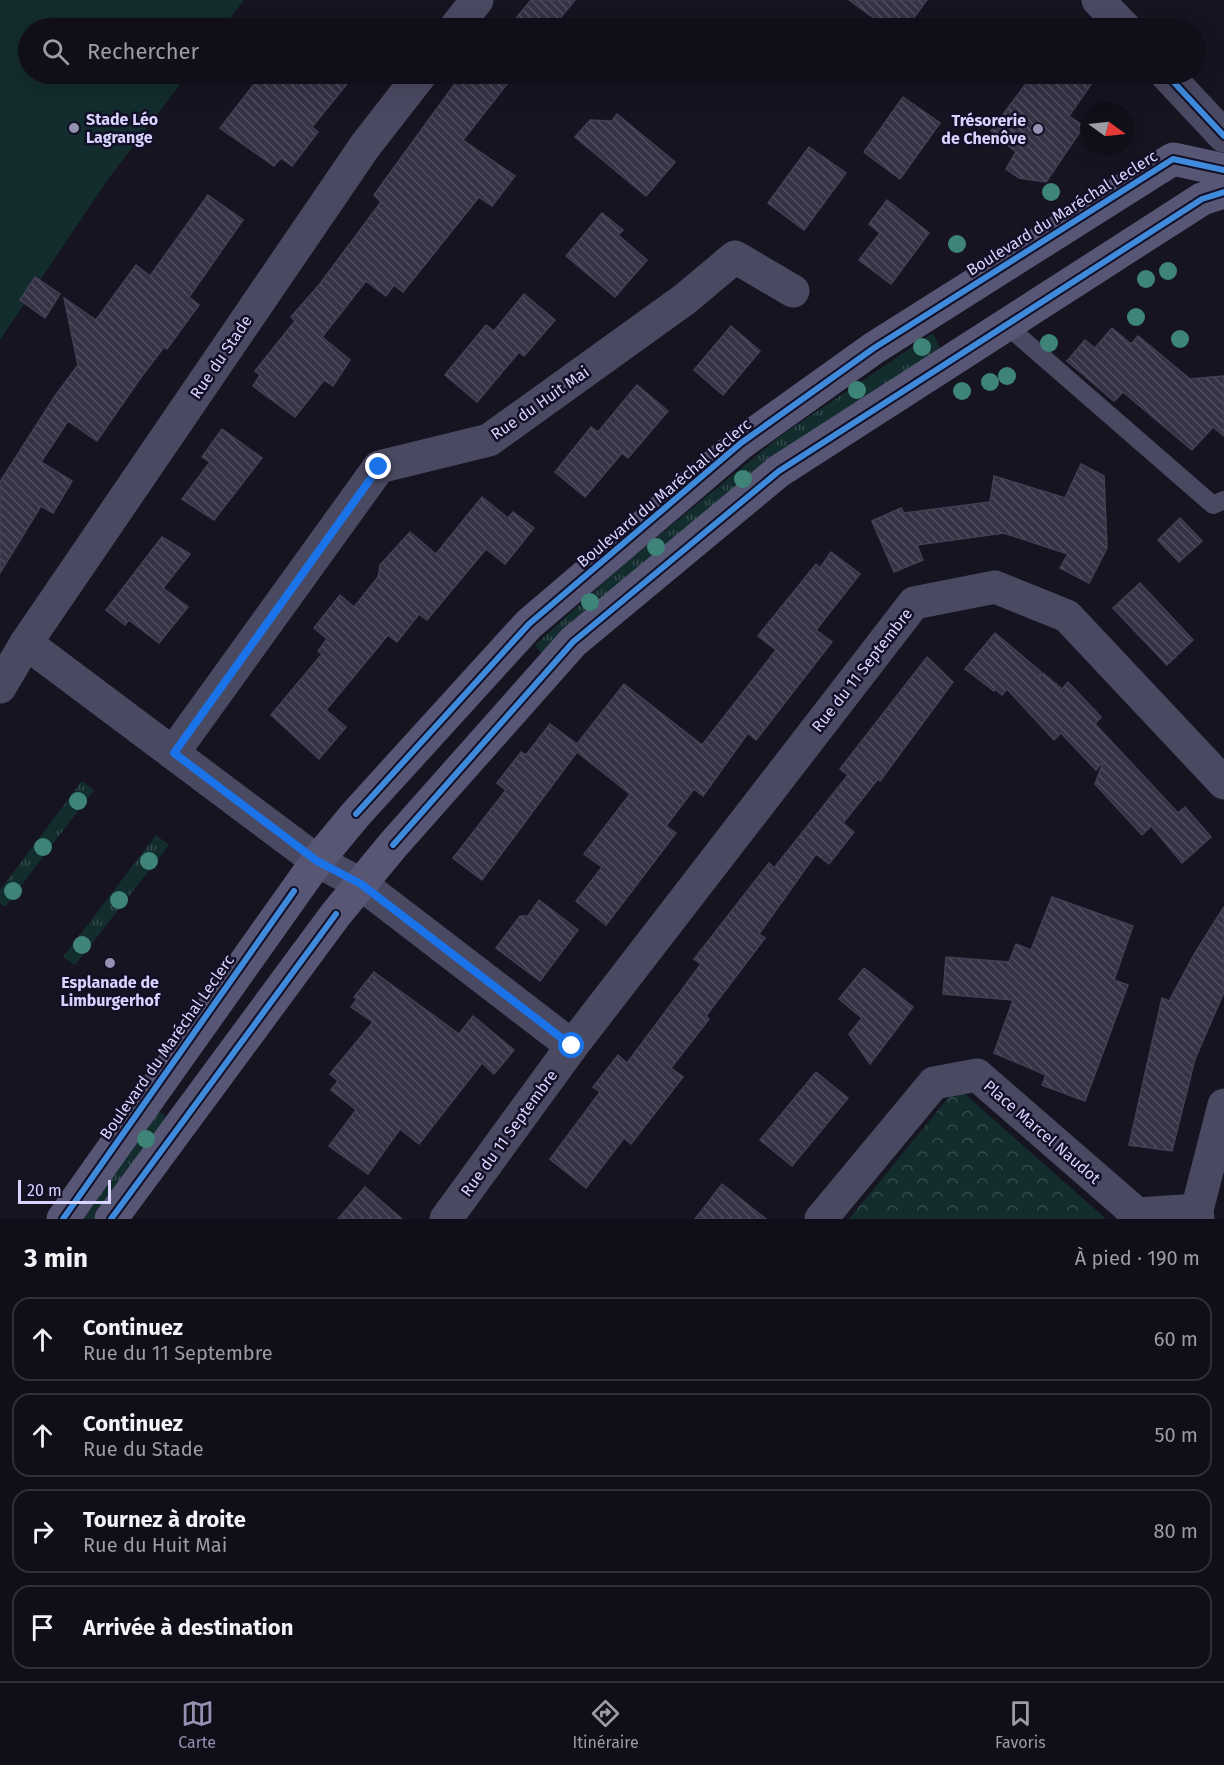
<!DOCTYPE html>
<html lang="fr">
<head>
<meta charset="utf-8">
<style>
  :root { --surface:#100f19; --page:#1e1d26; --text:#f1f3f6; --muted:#9c9ca2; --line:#302f38; --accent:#9591b1 }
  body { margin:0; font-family:"Fira Sans",sans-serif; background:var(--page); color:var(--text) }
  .compass { position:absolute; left:1080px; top:102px; width:54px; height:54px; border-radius:50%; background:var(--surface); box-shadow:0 6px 24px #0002; rotate:105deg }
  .scale { position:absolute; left:18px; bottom:15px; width:93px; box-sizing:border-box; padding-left:6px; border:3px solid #d9d4ff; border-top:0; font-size:16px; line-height:21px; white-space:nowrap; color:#d9d4ff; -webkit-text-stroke:4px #130f26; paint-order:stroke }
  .stop { position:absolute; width:18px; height:18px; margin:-14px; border:4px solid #1a73e8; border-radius:50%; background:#fff }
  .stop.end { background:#1a73e8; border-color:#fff; box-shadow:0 2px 6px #0008 }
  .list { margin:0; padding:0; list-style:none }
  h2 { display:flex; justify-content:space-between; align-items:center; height:78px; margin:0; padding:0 24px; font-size:26px }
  h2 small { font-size:20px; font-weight:400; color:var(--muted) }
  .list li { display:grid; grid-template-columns:39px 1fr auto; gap:18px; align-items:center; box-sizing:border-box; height:84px; margin:0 12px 12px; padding:0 12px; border:2px solid var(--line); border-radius:18px }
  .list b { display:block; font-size:22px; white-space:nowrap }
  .list p { margin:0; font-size:20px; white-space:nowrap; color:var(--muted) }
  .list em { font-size:20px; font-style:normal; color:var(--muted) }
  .icon { flex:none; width:33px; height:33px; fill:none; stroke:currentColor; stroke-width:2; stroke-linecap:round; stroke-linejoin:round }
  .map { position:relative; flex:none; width:1224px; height:1219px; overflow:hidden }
  .search { position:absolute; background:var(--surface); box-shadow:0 6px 24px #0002; left:18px; right:18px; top:18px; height:66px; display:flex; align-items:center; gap:15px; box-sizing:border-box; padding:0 21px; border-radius:33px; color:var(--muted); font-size:22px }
  .sheet { height:462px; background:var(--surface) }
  nav { display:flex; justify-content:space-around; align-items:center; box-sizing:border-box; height:84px; border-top:2px solid var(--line); background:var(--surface); font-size:16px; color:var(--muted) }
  nav a { display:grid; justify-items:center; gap:3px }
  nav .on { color:var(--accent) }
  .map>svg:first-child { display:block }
  .grass { fill:url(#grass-tufts) }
  .park { fill:url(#park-crowns) }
  .pitch { fill:#132c2d }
  .building { fill:url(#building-back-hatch); stroke:#433f54; stroke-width:1.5 }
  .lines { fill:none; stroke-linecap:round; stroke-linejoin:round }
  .service { stroke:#4a4962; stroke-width:18 }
  .minor { stroke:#4a4962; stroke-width:33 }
  .tertiary { stroke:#4a4962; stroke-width:33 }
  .secondary { stroke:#575674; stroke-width:33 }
  .cycleway-casing { stroke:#130f26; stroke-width:10 }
  .cycleway { stroke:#408adc; stroke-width:6 }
  .tree { fill:#3e8478 }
  .route { stroke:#1a73e8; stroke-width:8 }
  .poi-dot { fill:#9591b1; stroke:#130f26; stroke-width:2 }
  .labels { text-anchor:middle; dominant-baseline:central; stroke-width:5; stroke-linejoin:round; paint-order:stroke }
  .poi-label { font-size:16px; font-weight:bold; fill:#d9d4ff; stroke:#130f26; text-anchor:start }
  .street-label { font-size:16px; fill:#d9d4ff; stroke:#130f26 }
</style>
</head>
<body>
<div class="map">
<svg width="1224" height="1219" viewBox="0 0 1224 1219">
  <defs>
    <pattern id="grass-tufts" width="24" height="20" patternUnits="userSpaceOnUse" patternTransform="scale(1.5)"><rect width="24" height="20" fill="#132c2d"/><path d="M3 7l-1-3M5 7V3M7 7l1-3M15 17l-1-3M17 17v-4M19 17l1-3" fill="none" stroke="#354a4c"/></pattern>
    <pattern id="park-crowns" width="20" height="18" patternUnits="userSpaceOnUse" patternTransform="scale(1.5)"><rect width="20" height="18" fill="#132c2d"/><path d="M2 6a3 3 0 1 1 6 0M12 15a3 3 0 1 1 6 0" fill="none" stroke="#354a4c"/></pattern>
    <pattern id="building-back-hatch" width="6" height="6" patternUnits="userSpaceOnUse" patternTransform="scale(1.5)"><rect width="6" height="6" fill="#343243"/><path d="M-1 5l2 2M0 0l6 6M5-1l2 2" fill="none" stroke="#514f5f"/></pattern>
  </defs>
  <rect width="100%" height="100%" fill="#161421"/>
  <g class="grass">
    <path d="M933,333L940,348L783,455L544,657L535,645L629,560L779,437Z"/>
    <path d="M82,781L94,790L5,907L0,903V890Z"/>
    <path d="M156,835L169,845L75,965L63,957Z"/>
    <path d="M156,1110L166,1116L96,1219H80Z"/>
  </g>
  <path class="park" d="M957,1087L1106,1219H849Z"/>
  <path class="pitch" d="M0,0H244L223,28H28V74H188L106,182L0,340Z"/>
  <g class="building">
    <path d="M531,0H575L552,28H508Z"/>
    <path d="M849,0H927L906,28H868L875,19Z"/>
    <path d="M262,74H355L312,127L318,132L292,166L281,158L274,166L220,128Z"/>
    <path d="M462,74H515L463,140L515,176L492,206L479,197L403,292L394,285L386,296L366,281L322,337L350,360L333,386L324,380L295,417L253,386L260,375L255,371L295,321L291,317L319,285L381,202L374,195Z"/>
    <path d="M1033,74H1079L1092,83L1069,116L1084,126L1046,182L1019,178L1006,169L1016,152L991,131Z"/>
    <path d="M903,97L940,123L900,179L864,152Z"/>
    <path d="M617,114L675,162L646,196L575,137L590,120L612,121Z"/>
    <path d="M809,147L846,173L804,230L768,203Z"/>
    <path d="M208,195L243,220L189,297L199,305L167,349L164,347L139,380L97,441L68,421L41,462L72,481L53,513L41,506L0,573V482L55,396L78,365L64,298L96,320L136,265L150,276Z"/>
    <path d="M887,200L929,233L891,284L859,260L880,233L869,224Z"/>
    <path d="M602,213L623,230L618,235L647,260L615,297L566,256Z"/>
    <path d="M35,277L60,294L45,318L20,300Z"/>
    <path d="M524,294L555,320L524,356L519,352L477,402L445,375L486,325L494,331Z"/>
    <path d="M731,326L760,351L723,395L694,370Z"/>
    <path d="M1112,328L1131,344L1138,336L1190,379L1224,376V436L1213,427L1192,450L1123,392L1114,401L1067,361L1085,340L1095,348Z"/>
    <path d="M637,385L668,411L628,458L622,453L585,497L555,472L591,427L598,432Z"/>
    <path d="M222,429L262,458L214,520L182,499L210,462L202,457Z"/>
    <path d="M1081,464L1104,476L1107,548L1089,583L1060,568L1068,554L1004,533L917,545L923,560L894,572L872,521L901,508L904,513L990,502L994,476L1065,498Z"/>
    <path d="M482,497L508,518L513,512L534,528L505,564L486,549L427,620L419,614L397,642L388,635L326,710L346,727L319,759L271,715L322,654L318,651L327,639L314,628L340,595L354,607L378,577L380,565L410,532L436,554Z"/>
    <path d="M1180,518L1202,541L1179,562L1158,540Z"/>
    <path d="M162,537L190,554L163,588L188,607L159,643L129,620L125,625L106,610Z"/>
    <path d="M831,552L860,574L816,630L832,642L756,740L748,733L703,796L694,789L666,826L676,833L606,925L576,901L602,867L584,854L630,794L577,752L482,880L453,858L506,790L497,783L521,752L526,755L550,724L577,744L624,684L702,745L776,650L758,636L816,564L820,568Z"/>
    <path d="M1140,583L1193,640L1167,665L1113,608Z"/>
    <path d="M995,633L1041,672L1038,679L1043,673L1062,689L1068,682L1101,717L1095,724L1178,813L1185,807L1211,837L1182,863L1151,826L1142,835L1095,784L1104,760L1096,770L1061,733L1054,740L1007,689L1002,695L995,689L994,691L965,669Z"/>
    <path d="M927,657L953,682L880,781L878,779L843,823L854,832L829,864L816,854L759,934L765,938L706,1016L709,1019L671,1068L683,1077L631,1144L624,1138L586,1188L550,1159L600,1092L593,1087L618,1055L627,1063L701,964L694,959L769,863L774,868L848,775L840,769Z"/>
    <path d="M1052,897L1133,926L1114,980L1128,985L1085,1101L1042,1085L1046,1075L994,1053L1013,1000L943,994L946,957L1009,962L1016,944L1031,950Z"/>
    <path d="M539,900L578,930L540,981L496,948L520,916H528Z"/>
    <path d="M1224,907V992L1195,1059L1172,1151L1129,1145L1162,998L1169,1001L1195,953Z"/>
    <path d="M864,968L913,1007L870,1064L849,1034L862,1018L839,999Z"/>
    <path d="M374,972L459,1034L473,1016L514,1050L494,1074L482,1063L419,1144L400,1129L368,1174L329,1146L356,1110L331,1090L338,1081L330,1074L373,1022L351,1007L357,999L354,997Z"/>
    <path d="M816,1072L848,1098L792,1166L760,1140Z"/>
    <path d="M722,1184L766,1219H695Z"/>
    <path d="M365,1187L402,1219H338Z"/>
  </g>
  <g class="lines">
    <path class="service" d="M1006,325L1213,505L1224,500"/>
    <g class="minor">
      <path d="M455,28L477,0"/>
      <path d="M26,643L317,861L361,884L572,1046"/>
      <path d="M0,687L26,643L365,146L421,74"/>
      <path d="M173,753L379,467L489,440L685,299L735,257L793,291"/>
      <path d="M1137,1214L1197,1210"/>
      <path d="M446,1219L572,1046L914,603L995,587L1067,616L1224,783"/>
      <path d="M821,1219L934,1083L977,1075L1137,1214L1133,1219"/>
      <path d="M1198,1219L1197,1210L1224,1105"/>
    </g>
    <g class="tertiary">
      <path d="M1098,0L1125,28"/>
      <path d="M1166,74L1224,136"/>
    </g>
    <g class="secondary">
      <path d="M63,1219L317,861L356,814L529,624L741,443L874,348L1173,159L1224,170"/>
      <path d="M111,1219L336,914L393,845L573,642L779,471L1202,199L1224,192"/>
    </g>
    <g class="cycleway-casing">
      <g id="cycleway">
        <path d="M1166,74L1224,136"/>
        <path d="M356,814L529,624L741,443L874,348L1173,159L1224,170"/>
        <path d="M393,845L573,642L779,471L1202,199L1224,192"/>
        <path d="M63,1219L294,891"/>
        <path d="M111,1219L336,914"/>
      </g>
    </g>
    <use href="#cycleway" class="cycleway"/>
  </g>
  <g class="tree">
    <circle cx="1051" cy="192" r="9"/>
    <circle cx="957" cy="244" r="9"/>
    <circle cx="1168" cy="271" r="9"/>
    <circle cx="1146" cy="279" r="9"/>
    <circle cx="1136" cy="317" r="9"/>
    <circle cx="1180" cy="339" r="9"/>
    <circle cx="1049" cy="343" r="9"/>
    <circle cx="922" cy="347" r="9"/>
    <circle cx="1007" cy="376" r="9"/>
    <circle cx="990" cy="382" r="9"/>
    <circle cx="857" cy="390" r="9"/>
    <circle cx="962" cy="391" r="9"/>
    <circle cx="743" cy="479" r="9"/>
    <circle cx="656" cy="547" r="9"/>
    <circle cx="590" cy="602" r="9"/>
    <circle cx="78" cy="801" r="9"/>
    <circle cx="43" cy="847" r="9"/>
    <circle cx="149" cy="861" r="9"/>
    <circle cx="13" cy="891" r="9"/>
    <circle cx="119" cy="900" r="9"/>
    <circle cx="82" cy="945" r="9"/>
    <circle cx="146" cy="1139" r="9"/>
  </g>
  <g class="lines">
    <path class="route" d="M379,467L174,753L317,861L361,884L572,1046"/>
  </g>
  <g class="poi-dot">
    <circle cx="74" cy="128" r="6"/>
    <circle cx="1038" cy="129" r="6"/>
    <circle cx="110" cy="963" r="6"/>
  </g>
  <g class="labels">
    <g class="poi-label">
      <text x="86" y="119">Stade Léo<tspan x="86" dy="18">Lagrange</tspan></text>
      <text x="1026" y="120" text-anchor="end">Trésorerie<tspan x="1026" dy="18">de Chenôve</tspan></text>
      <text x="110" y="982" text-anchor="middle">Esplanade de<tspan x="110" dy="18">Limburgerhof</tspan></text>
    </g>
    <g class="street-label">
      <text transform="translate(1062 213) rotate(-32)">Boulevard du Maréchal Leclerc</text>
      <text transform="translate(221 357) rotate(-56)">Rue du Stade</text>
      <text transform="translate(540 403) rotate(-35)">Rue du Huit Mai</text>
      <text transform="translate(664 493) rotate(-40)">Boulevard du Maréchal Leclerc</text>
      <text transform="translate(862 670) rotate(-52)">Rue du 11 Septembre</text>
      <text transform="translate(167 1047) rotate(-55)">Boulevard du Maréchal Leclerc</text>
      <text transform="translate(1042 1132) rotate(41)">Place Marcel Naudot</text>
      <text transform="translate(509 1133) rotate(-54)">Rue du 11 Septembre</text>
    </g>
  </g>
</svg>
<svg class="compass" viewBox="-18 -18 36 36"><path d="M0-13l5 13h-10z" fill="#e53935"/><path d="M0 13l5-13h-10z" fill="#9c9ca2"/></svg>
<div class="scale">20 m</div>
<div class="stop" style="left:572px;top:1046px"></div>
<div class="stop end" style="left:379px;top:467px"></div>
<div class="search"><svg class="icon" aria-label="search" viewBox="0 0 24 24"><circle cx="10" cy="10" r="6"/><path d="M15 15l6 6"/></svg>Rechercher</div>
</div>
<section class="sheet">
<h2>3 min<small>À pied · 190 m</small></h2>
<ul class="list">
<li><svg class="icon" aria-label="ahead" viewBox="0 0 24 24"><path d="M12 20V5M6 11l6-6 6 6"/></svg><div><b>Continuez</b><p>Rue du 11 Septembre</p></div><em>60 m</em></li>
<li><svg class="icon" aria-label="ahead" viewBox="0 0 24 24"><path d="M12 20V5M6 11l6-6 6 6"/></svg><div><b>Continuez</b><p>Rue du Stade</p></div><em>50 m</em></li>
<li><svg class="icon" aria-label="right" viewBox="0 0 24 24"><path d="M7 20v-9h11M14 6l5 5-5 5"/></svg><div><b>Tournez à droite</b><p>Rue du Huit Mai</p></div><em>80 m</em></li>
<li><svg class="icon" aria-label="arrive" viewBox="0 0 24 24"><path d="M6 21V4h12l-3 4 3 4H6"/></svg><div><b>Arrivée à destination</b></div></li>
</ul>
</section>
<nav>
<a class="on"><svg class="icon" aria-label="map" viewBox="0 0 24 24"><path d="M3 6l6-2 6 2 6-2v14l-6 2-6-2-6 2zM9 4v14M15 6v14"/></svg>Carte</a>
<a><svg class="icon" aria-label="directions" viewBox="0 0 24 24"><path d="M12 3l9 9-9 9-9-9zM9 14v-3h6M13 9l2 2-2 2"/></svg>Itinéraire</a>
<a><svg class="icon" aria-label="saved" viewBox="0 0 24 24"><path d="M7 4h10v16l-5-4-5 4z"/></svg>Favoris</a>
</nav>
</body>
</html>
